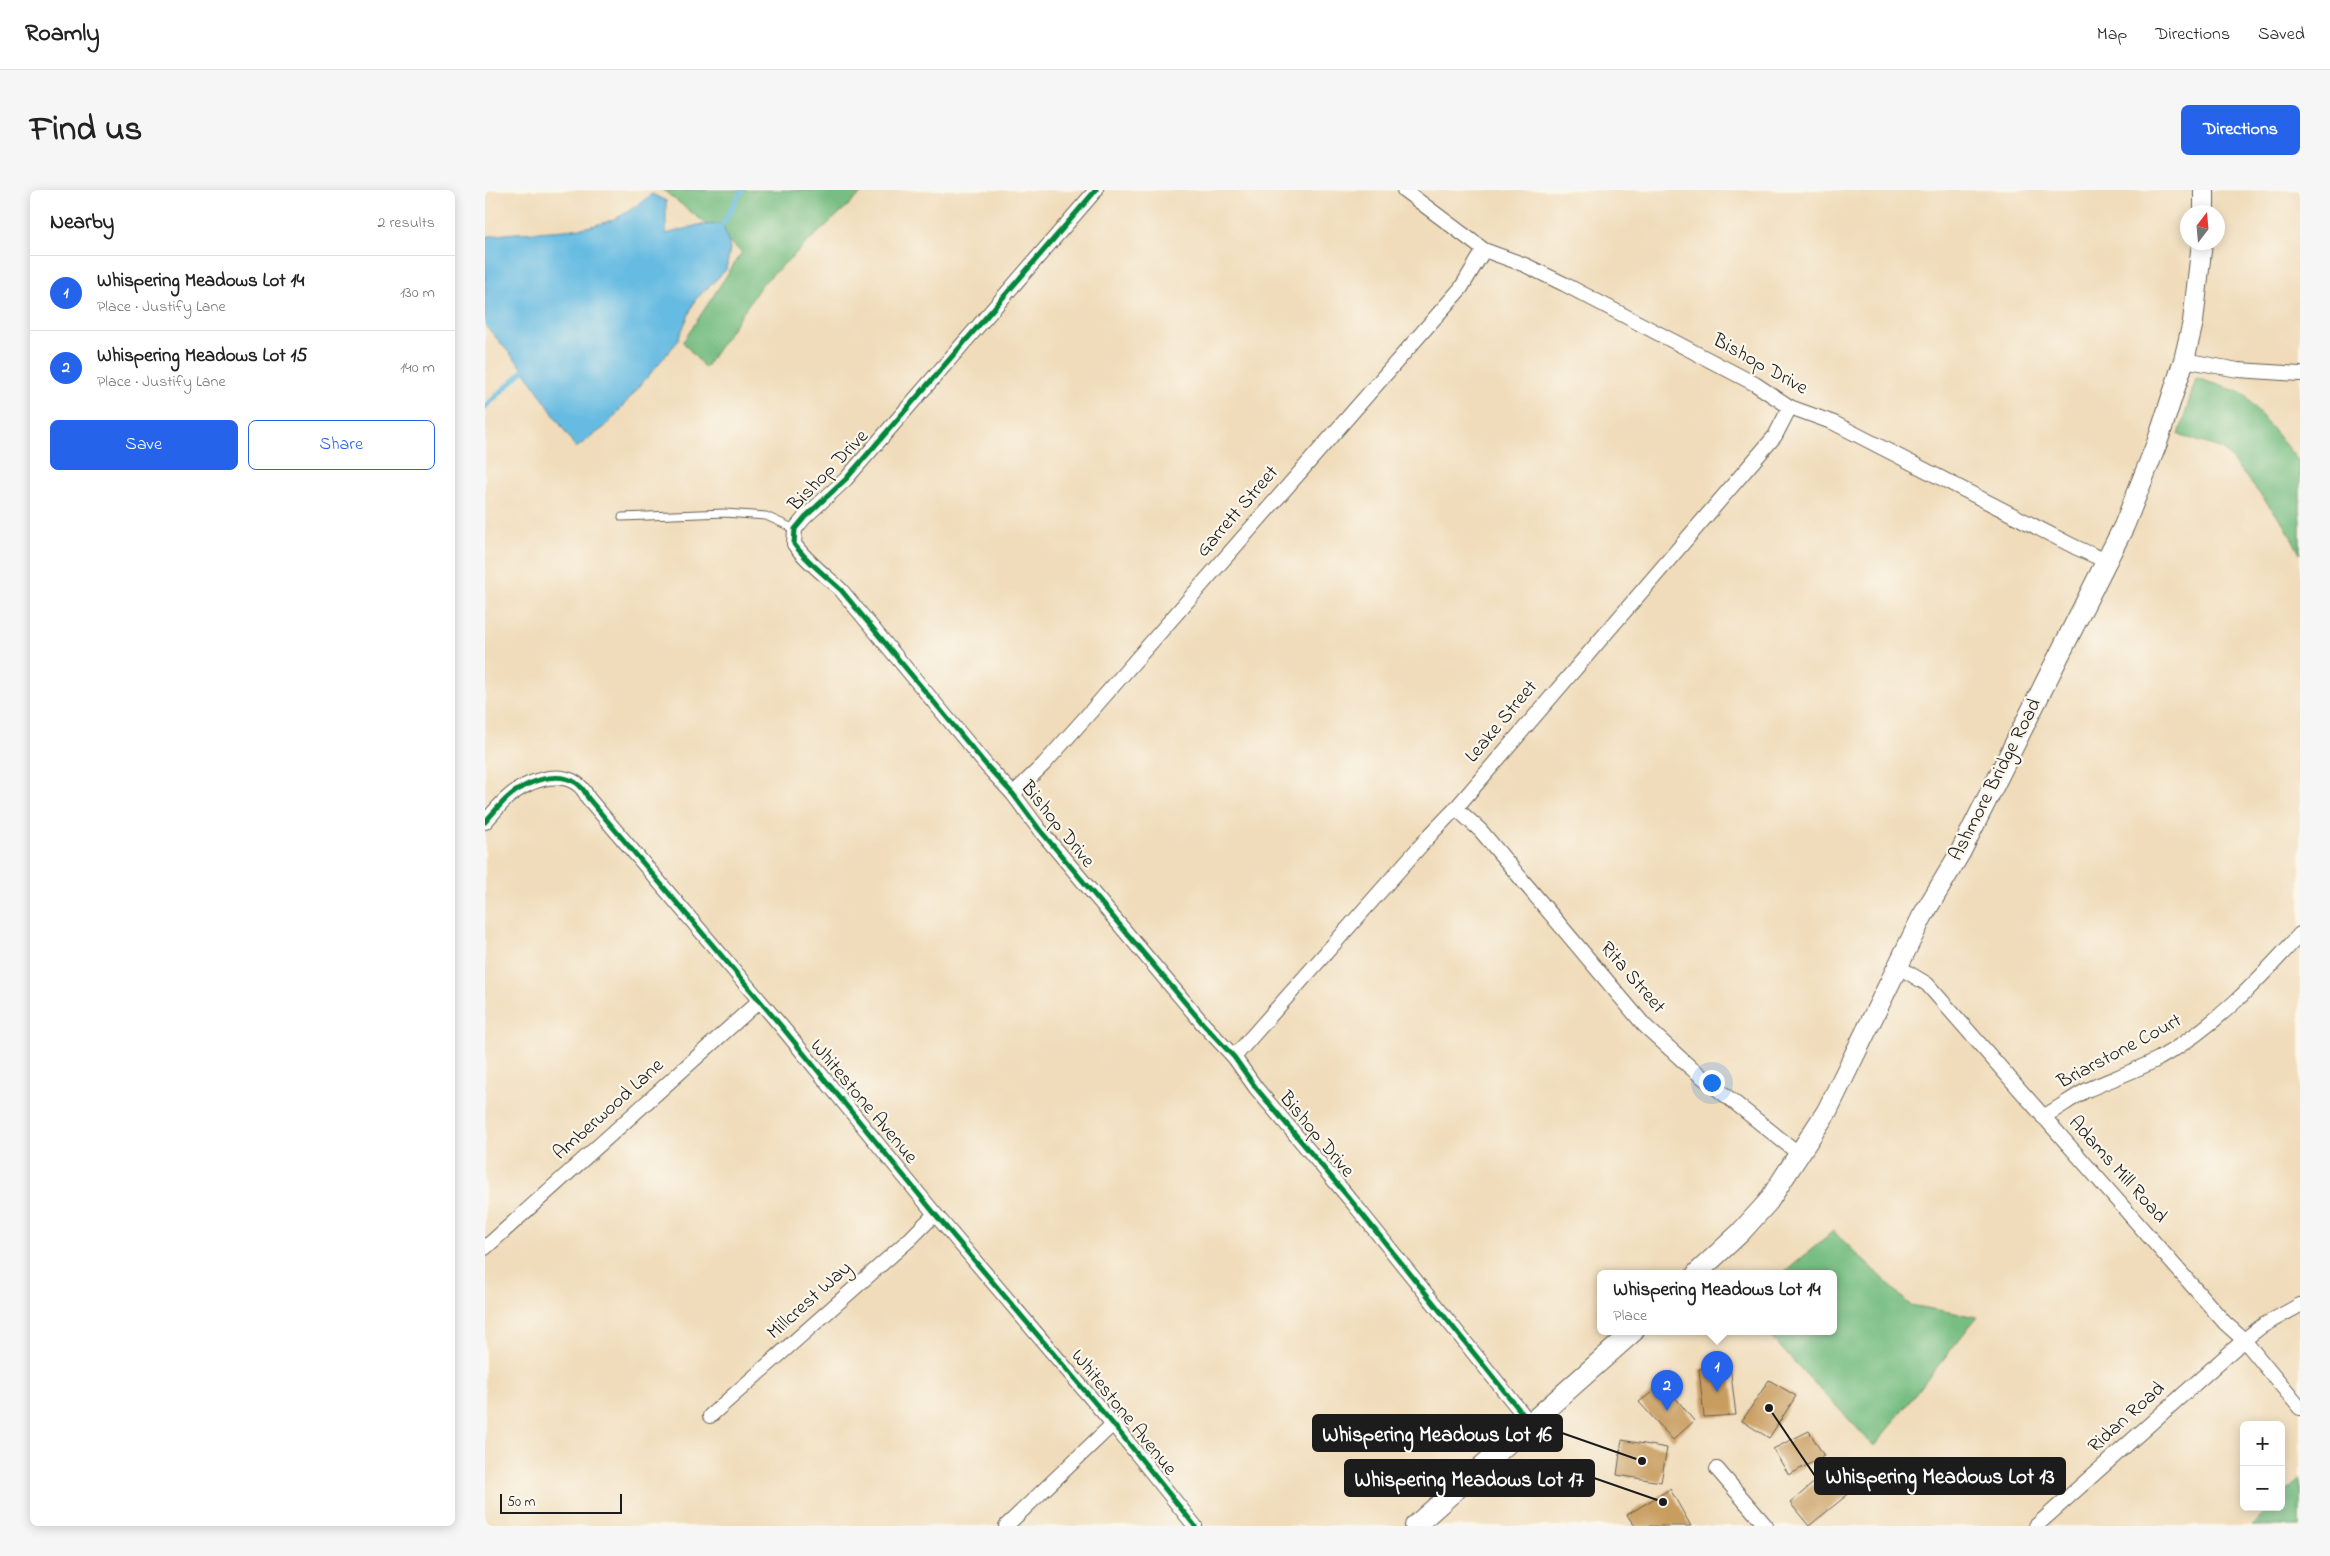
<!DOCTYPE html>
<html lang="en">
<head>
<meta charset="utf-8">
<style>
  :root { --surface:#fff; --page:#f6f6f6; --text:#222; --muted:#767676; --line:#e0e0e0; --accent:#2563eb }
  body { margin:0; font-family:"Indie Flower",sans-serif; background:var(--page); color:var(--text) }
  .controls { position:absolute; right:15px; bottom:15px; display:grid; overflow:hidden; border-radius:8px; box-shadow:0 2px 12px #0003 }
  .controls button { width:45px; height:45px; display:grid; place-items:center; padding:0; border:0; border-bottom:1px solid var(--line); background:var(--surface); color:var(--text); font:25px sans-serif }
  .compass { position:absolute; left:1695px; top:15px; width:45px; height:45px; border-radius:50%; background:var(--surface); box-shadow:0 2px 12px #0003; rotate:16deg }
  .scale { position:absolute; left:15px; bottom:12px; width:122px; box-sizing:border-box; padding-left:5px; border:2px solid #1c1c1c; border-top:0; font-size:14px; line-height:18px; white-space:nowrap; color:#1c1c1c; -webkit-text-stroke:4px #fbf7ec; paint-order:stroke }
  .you { position:absolute; left:1226px; top:892px; width:18px; height:18px; margin:-12px; border:4px solid #fff; border-radius:50%; background:#1a73e8; box-shadow:0 0 0 8px #1a73e833 }
  .badge { display:grid; place-items:center; width:32px; height:32px; border-radius:50%; background:var(--accent); color:#fff; font-size:16px; font-weight:700 }
  .pin { position:absolute; translate:-50% -41px; filter:drop-shadow(0 1px 2px #0008) }
  .pin::after { content:''; position:absolute; top:26px; width:18px; height:15px; background:inherit; clip-path:polygon(0 0,100% 0,50% 100%) }
  .popup { position:absolute; left:1112px; top:1080px; width:240px; height:65px; box-sizing:border-box; display:grid; place-content:center; border-radius:8px; background:var(--surface); filter:drop-shadow(0 1px 4px #0005); font-size:16px; white-space:nowrap; color:var(--muted) }
  .popup b { font-size:19px; color:var(--text) }
  .popup::after { content:''; position:absolute; left:50%; top:100%; margin-left:-10px; border:10px solid transparent; border-top-color:var(--surface) }
  .list { margin:0; padding:0; list-style:none }
  h2 { display:flex; justify-content:space-between; align-items:center; height:65px; margin:0; padding:0 20px; font-size:21px }
  h2 small { font-size:16px; font-weight:400; color:var(--muted) }
  .list li { display:grid; grid-template-columns:32px 1fr auto; gap:15px; align-items:center; box-sizing:border-box; height:75px; padding:0 20px; border-top:1px solid var(--line) }
  .list b { display:block; font-size:19px; white-space:nowrap }
  .list p { margin:0; font-size:16px; white-space:nowrap; color:var(--muted) }
  .list em { font-size:16px; font-style:normal; color:var(--muted) }
  .actions { display:flex; gap:10px; padding:15px 20px }
  .actions a { flex:1; padding:11px 0; border:1px solid var(--accent); border-radius:8px; text-align:center; font-size:18px; color:var(--accent) }
  .actions .main { background:var(--accent); color:#fff }
  .map { position:relative; flex:none; width:1815px; height:1336px; overflow:hidden; border-radius:8px }
  header { display:flex; align-items:center; gap:30px; box-sizing:border-box; height:70px; padding:0 25px; background:var(--surface); border-bottom:1px solid var(--line) }
  header strong { font-size:24px }
  nav { display:flex; gap:28px; margin-inline-start:auto; font-size:18px }
  .intro { display:flex; align-items:center; justify-content:space-between; box-sizing:border-box; height:120px; padding:0 30px }
  h1 { margin:0; font-size:35px }
  .button { padding:12px 22px; border-radius:8px; background:var(--accent); color:#fff; font-size:18px; font-weight:700 }
  main { display:flex; gap:30px; padding:0 30px }
  aside { flex:1; background:var(--surface); border-radius:8px; box-shadow:0 2px 12px #0003 }
  .map>svg:first-child { display:block }
  .forest { fill:#78be83; stroke:#4a6d50 }
  .water { fill:#66bbe2; stroke:#416c7f }
  .lines { fill:none; stroke-linecap:round; stroke-linejoin:round }
  .stream { stroke:#66bbe2; stroke-width:5 }
  .building { fill:#c99d61 }
  .service-casing { stroke:#665f53; stroke-width:9 }
  .minor-casing { stroke:#665f53; stroke-width:16 }
  .secondary-casing { stroke:#665f53; stroke-width:22 }
  .service { stroke:#fff; stroke-width:7 }
  .minor { stroke:#fff; stroke-width:14 }
  .secondary { stroke:#fff; stroke-width:20 }
  .cycleway-casing { stroke:#fbf7ec; stroke-width:8 }
  .cycleway { stroke:#00873e; stroke-width:5 }
  .labels { text-anchor:middle; dominant-baseline:central; stroke-width:4.5; stroke-linejoin:round; paint-order:stroke }
  .street-label { font-size:20px; fill:#1c1c1c; stroke:#fbf7ec }
  .leader { fill:none; stroke:#1c1c1c; stroke-width:2 }
  .callout-dot { fill:#1c1c1c; stroke:#fbf7ec; stroke-width:2 }
  .callout { fill:#1c1c1c; stroke:#1c1c1c; stroke-width:2 }
  .callout-label { font-size:21px; text-anchor:middle; font-weight:bold; fill:#fff }
</style>
</head>
<body>
<header>
<strong>Roamly</strong>
<nav><a>Map</a><a>Directions</a><a>Saved</a></nav>
</header>
<div class="intro"><h1>Find us</h1><a class="button">Directions</a></div>
<main>
<aside>
<h2>Nearby<small>2 results</small></h2>
<ul class="list">
<li><span class="badge">1</span><div><b>Whispering Meadows Lot 14</b><p>Place · Justify Lane</p></div><em>130 m</em></li>
<li><span class="badge">2</span><div><b>Whispering Meadows Lot 15</b><p>Place · Justify Lane</p></div><em>140 m</em></li>
</ul>
<div class="actions"><a class="main">Save</a><a>Share</a></div>
</aside>
<div class="map">
<svg width="1815" height="1336" viewBox="0 0 1815 1336">
  <rect width="100%" height="100%" fill="#fbf7ec"/>
  <filter id="ink" filterUnits="userSpaceOnUse"><feTurbulence type="fractalNoise" baseFrequency=".02" numOctaves="2"/><feDisplacementMap in="SourceGraphic" scale="10" xChannelSelector="R" yChannelSelector="G"/><feConvolveMatrix kernelMatrix="1 2 1 2 8 2 1 2 1" color-interpolation-filters="sRGB"/></filter>
  <filter id="wash" filterUnits="userSpaceOnUse"><feTurbulence type="fractalNoise" baseFrequency=".0096" numOctaves="4" result="noise"/><feDisplacementMap in="SourceGraphic" scale="20" xChannelSelector="R" yChannelSelector="G"/><feGaussianBlur stdDeviation="1.12" result="paint"/><feColorMatrix in="noise" values="0 0 0 0 0 0 0 0 0 0 0 0 0 0 0 0 0 1.4 0 .05"/><feComposite in="paint" operator="in"/></filter>
  <g filter="url(#wash)">
    <rect width="100%" height="100%" fill="#f0dcba"/>
    <g class="forest">
      <path d="M178,0H380L277,94L220,178L198,152L257,62Z"/>
      <path d="M1711,188L1758,203L1815,273V364L1800,335L1738,259L1694,245Z"/>
      <path d="M1348,1041L1425,1115L1492,1127L1389,1256L1280,1141H1348V1083H1299Z"/>
      <path d="M1815,1289V1336H1767L1786,1317H1796V1307Z"/>
    </g>
    <path class="water" d="M167,4L181,11V44L213,35L238,34L245,58L241,80L210,110L192,152L121,236L91,258L39,180L0,135V47C41,39 84,45 124,31C140,25 154,14 167,4Z"/>
    <g class="lines">
      <g class="stream">
        <path d="M238,34L257,0"/>
        <path d="M0,217L39,180"/>
      </g>
    </g>
    <g id="blocks">
      <g class="building">
        <path d="M1245,1176L1251,1225L1219,1227L1214,1179Z"/>
        <path d="M1284,1190L1311,1206L1284,1248L1257,1231Z"/>
        <path d="M1179,1193L1209,1231L1188,1250L1154,1212Z"/>
        <path d="M1324,1241L1339,1266L1304,1285L1288,1259Z"/>
        <path d="M1137,1250L1182,1258L1176,1292L1132,1285Z"/>
        <path d="M1346,1278L1367,1301L1324,1336L1305,1313Z"/>
        <path d="M1185,1299L1206,1336H1150L1142,1325Z"/>
      </g>
    </g>
  </g>
  <g filter="url(#ink)">
    <use href="#blocks" fill-opacity="0" stroke="#665f53" stroke-width="1"/>
    <g class="lines">
      <g class="service-casing">
        <path id="service" d="M137,327L240,323L281,326L310,339"/>
      </g>
      <g class="minor-casing">
        <g id="minor">
          <path d="M611,0L361,289L320,327L310,339L309,354C322,372 339,384 356,400L502,576L528,604L554,639L719,835L749,867L771,898L869,1014L1045,1233"/>
          <path d="M919,0L999,60L1040,75L1079,94L1270,194L1305,217L1349,233L1590,357L1621,371"/>
          <path d="M1699,170L1753,180L1815,184"/>
          <path d="M528,604L559,574L608,519L976,98L999,60"/>
          <path d="M971,618L996,641L1159,835L1206,878L1313,963"/>
          <path d="M0,632C7,624 14,616 21,609C42,589 88,573 103,608L297,837L450,1024L628,1234L710,1336"/>
          <path d="M1412,776L1442,794L1740,1133L1759,1150L1815,1218"/>
          <path d="M749,867L946,644L971,618L1290,246L1305,217"/>
          <path d="M1558,927C1572,919 1586,909 1600,901C1624,890 1650,881 1673,869C1729,838 1773,791 1815,744"/>
          <path d="M0,1058L273,812"/>
          <path d="M225,1226L425,1049L450,1024"/>
          <path d="M1232,1279L1281,1336"/>
          <path d="M521,1336L628,1234"/>
          <path d="M1551,1336L1759,1150L1777,1136L1815,1115"/>
        </g>
      </g>
      <g class="secondary-casing">
        <g id="secondary">
          <path d="M1719,0V22"/>
          <path d="M1212,1083L1255,1043L1283,1012L1342,921L1437,727L1475,663L1639,336L1672,253L1699,170L1708,132L1717,52"/>
          <path d="M930,1336L1149,1141"/>
        </g>
      </g>
      <use href="#service" class="service"/>
      <use href="#minor" class="minor"/>
      <use href="#secondary" class="secondary"/>
      <g class="cycleway-casing">
        <g id="cycleway">
          <path d="M611,0L361,289L320,327L310,339L309,354C322,372 339,384 356,400L502,576L528,604L554,639L719,835L749,867L771,898L869,1014L1045,1233"/>
          <path d="M0,632C7,624 14,616 21,609C42,589 88,573 103,608L297,837L450,1024L628,1234L710,1336"/>
        </g>
      </g>
      <use href="#cycleway" class="cycleway"/>
    </g>
  </g>
  <g class="labels">
    <g class="street-label">
      <text transform="translate(1275 175) rotate(29)">Bishop Drive</text>
      <text transform="translate(344 281) rotate(-46)">Bishop Drive</text>
      <text transform="translate(753 322) rotate(-49)">Garrett Street</text>
      <text transform="translate(1017 532) rotate(-50)">Leake Street</text>
      <text transform="translate(1511 590) rotate(-63)">Ashmore Bridge Road</text>
      <text transform="translate(572 635) rotate(51)">Bishop Drive</text>
      <text transform="translate(1147 788) rotate(49)">Rita Street</text>
      <text transform="translate(1635 862) rotate(-28)">Briarstone Court</text>
      <text transform="translate(378 912) rotate(50)">Whitestone Avenue</text>
      <text transform="translate(124 920) rotate(-42)">Amberwood Lane</text>
      <text transform="translate(831 945) rotate(50)">Bishop Drive</text>
      <text transform="translate(1632 980) rotate(48)">Adams Mill Road</text>
      <text transform="translate(325 1111) rotate(-42)">Millcrest Way</text>
      <text transform="translate(638 1223) rotate(51)">Whitestone Avenue</text>
      <text transform="translate(1642 1228) rotate(-42)">Ridan Road</text>
    </g>
  </g>
  <path class="leader" d="M1157 1271L1077 1243M1284 1218L1330 1286M1178 1312L1109 1288"/>
  <g class="callout-dot">
    <circle cx="1157" cy="1271" r="5"/>
    <circle cx="1284" cy="1218" r="5"/>
    <circle cx="1178" cy="1312" r="5"/>
  </g>
  <g class="callout">
    <rect x="828" y="1225" width="249" height="36" rx="5"/>
    <rect x="1330" y="1268" width="250" height="36" rx="5"/>
    <rect x="860" y="1270" width="249" height="36" rx="5"/>
  </g>
  <g class="callout-label">
    <text x="952" y="1251">Whispering Meadows Lot 16</text>
    <text x="1455" y="1293">Whispering Meadows Lot 13</text>
    <text x="984" y="1296">Whispering Meadows Lot 17</text>
  </g>
</svg>
<div class="controls">
<button>+</button>
<button>−</button>
</div>
<svg class="compass" viewBox="-18 -18 36 36"><path d="M0-13l5 13h-10z" fill="#e53935"/><path d="M0 13l5-13h-10z" fill="#767676"/></svg>
<div class="scale">50 m</div>
<div class="you"></div>
<div class="pin badge" style="left:1232px;top:1202px">1</div>
<div class="popup"><b>Whispering Meadows Lot 14</b>Place</div>
<div class="pin badge" style="left:1182px;top:1221px">2</div>
</div>
</main>
</body>
</html>
